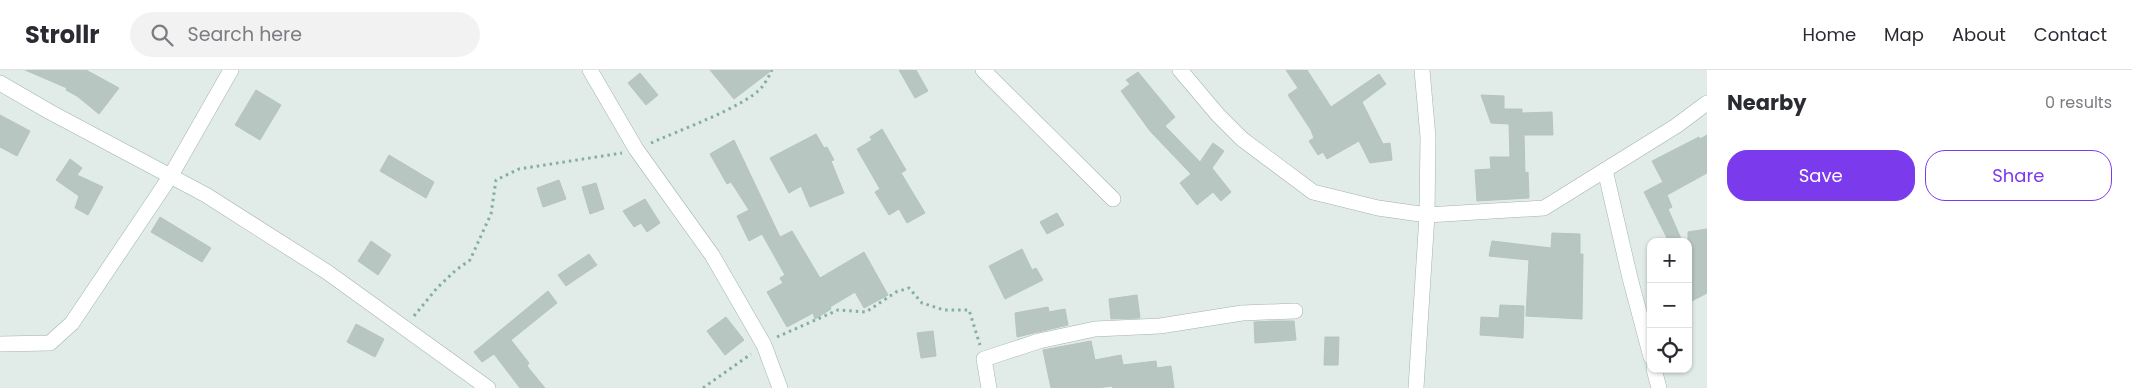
<!DOCTYPE html>
<html lang="en">
<head>
<meta charset="utf-8">
<style>
  :root { --surface:#fff; --page:#f2f2f3; --text:#2b2b33; --muted:#7c7c81; --line:#e1e1e2; --accent:#7c3aed }
  body { margin:0; font-family:Poppins,sans-serif; background:var(--page); color:var(--text) }
  .controls { position:absolute; right:15px; bottom:15px; display:grid; overflow:hidden; border-radius:10px; box-shadow:0 1px 4px #0004 }
  .controls button { width:45px; height:45px; display:grid; place-items:center; padding:0; border:0; border-bottom:1px solid var(--line); background:var(--surface); color:var(--text); font:25px sans-serif }
  .list { margin:0; padding:0; list-style:none }
  h2 { display:flex; justify-content:space-between; align-items:center; height:65px; margin:0; padding:0 20px; font-size:21px }
  h2 small { font-size:16px; font-weight:400; color:var(--muted) }
  .actions { display:flex; gap:10px; padding:15px 20px }
  .actions a { flex:1; padding:11px 0; border:1px solid var(--accent); border-radius:20px; text-align:center; font-size:18px; color:var(--accent) }
  .actions .main { background:var(--accent); color:#fff }
  .icon { flex:none; width:28px; height:28px; fill:none; stroke:currentColor; stroke-width:2; stroke-linecap:round; stroke-linejoin:round }
  .map { position:relative; flex:none; width:1707px; height:318px; overflow:hidden }
  header { display:flex; align-items:center; gap:30px; box-sizing:border-box; height:70px; padding:0 25px; background:var(--surface); border-bottom:1px solid var(--line) }
  header strong { font-size:24px }
  nav { display:flex; gap:28px; margin-inline-start:auto; font-size:18px }
  .search { width:350px; height:45px; background:var(--page); display:flex; align-items:center; gap:12px; box-sizing:border-box; padding:0 18px; border-radius:28px; color:var(--muted); font-size:19px }
  main { display:flex }
  aside { flex:1; background:var(--surface) }
  .map>svg:first-child { display:block }
  .building { fill:#b7c6c1; stroke:#b4c5bf }
  .lines { fill:none; stroke-linecap:round; stroke-linejoin:round }
  .street-casing { stroke:#a4b3ae; stroke-width:16 }
  .path { stroke:#82afa3; stroke-width:3; stroke-dasharray:2.5 4; stroke-linecap:butt }
  .street { stroke:#fff; stroke-width:15 }
</style>
</head>
<body>
<header>
<strong>Strollr</strong>
<div class="search"><svg class="icon" aria-label="search" viewBox="0 0 24 24"><circle cx="10" cy="10" r="6"/><path d="M15 15l6 6"/></svg>Search here</div>
<nav><a>Home</a><a>Map</a><a>About</a><a>Contact</a></nav>
</header>
<main>
<div class="map">
<svg width="1707" height="318" viewBox="0 0 1707 318">
  <rect width="100%" height="100%" fill="#e1ebe7"/>
  <g class="building">
    <path d="M25,0H86L119,18L99,44L77,26L66,20L67,18Z"/>
    <path d="M710,0H772L734,29Z"/>
    <path d="M899,0H916L928,21L915,28Z"/>
    <path d="M1286,0H1307L1331,37L1379,4L1386,14L1362,32L1383,74L1390,73L1392,90L1370,93L1359,71L1327,89L1323,82L1318,85L1309,71L1314,68L1311,60L1288,25L1298,18Z"/>
    <path d="M1138,2L1175,47L1165,56L1200,92L1213,73L1224,81L1212,98L1231,122L1221,131L1213,122L1197,135L1180,113L1191,104L1150,61L1121,21L1130,14L1126,10Z"/>
    <path d="M640,3L658,25L646,35L628,13Z"/>
    <path d="M256,20L281,35L260,70L235,55Z"/>
    <path d="M1481,25L1504,26V39H1522V43L1552,42L1553,65H1524L1525,103L1528,102L1529,128L1477,131L1475,100L1491,99L1490,87H1510L1509,54L1491,53Z"/>
    <path d="M0,45L30,61L17,86L0,77Z"/>
    <path d="M882,59L906,100L901,103L925,143L907,153L899,139L889,145L875,122L880,119L857,79L872,70L870,67Z"/>
    <path d="M816,64L824,78L827,77L834,90L831,91L844,123L810,137L801,116L789,123L770,88Z"/>
    <path d="M1707,65V103L1667,125L1672,137L1668,139L1682,171L1669,172L1644,122L1663,112L1652,91L1699,67L1700,69Z"/>
    <path d="M734,70L780,167L792,161L820,208L864,182L888,225L864,238L855,222L830,237L831,239L815,249L813,243L787,257L767,222L783,213L780,208L785,205L762,164L749,171L737,146L749,140L731,112L727,114L710,84Z"/>
    <path d="M389,85L434,112L426,128L380,101Z"/>
    <path d="M70,89L82,98L77,105L103,117L88,145L75,138L79,126L56,110Z"/>
    <path d="M559,110L566,129L543,137L537,118Z"/>
    <path d="M596,113L604,139L590,144L582,117Z"/>
    <path d="M645,129L660,153L647,162L641,153L634,157L623,141Z"/>
    <path d="M1057,143L1064,155L1047,164L1040,152Z"/>
    <path d="M160,147L211,178L202,192L151,162Z"/>
    <path d="M1707,159V223L1688,233V162Z"/>
    <path d="M1552,163L1580,164V184H1583L1582,249L1526,246L1529,190L1489,186L1492,171L1551,178Z"/>
    <path d="M371,171L391,185L378,205L358,191Z"/>
    <path d="M1022,179L1032,200L1036,198L1043,210L1005,229L989,196Z"/>
    <path d="M589,184L597,195L566,216L558,205Z"/>
    <path d="M548,221L557,233L511,270L529,293L527,296L545,318H520L494,284L482,292L474,282Z"/>
    <path d="M1137,225L1140,248L1111,249L1109,229Z"/>
    <path d="M1500,235L1524,236L1523,268L1480,265L1481,247L1499,248Z"/>
    <path d="M1048,237L1049,242L1065,239L1068,255L1017,267L1015,243Z"/>
    <path d="M726,247L744,270L725,285L707,261Z"/>
    <path d="M1273,251H1294L1296,270L1255,273L1254,252Z"/>
    <path d="M356,254L384,269L375,287L347,272Z"/>
    <path d="M933,261L936,286L921,288L917,263Z"/>
    <path d="M1325,267H1339L1338,295H1324Z"/>
    <path d="M1091,271L1095,290L1121,285L1123,295L1156,291L1157,298L1171,296L1174,318H1113L1112,316L1097,318H1051L1043,280Z"/>
  </g>
  <g class="lines">
    <g class="street-casing">
      <g id="street">
        <path d="M590,0L636,79L712,185L764,275L780,318"/>
        <path d="M983,0L1113,129"/>
        <path d="M1180,0L1218,45L1242,69L1313,122L1378,138L1427,145L1544,138L1676,56L1707,33"/>
        <path d="M0,13L50,42L206,125L327,202L488,318"/>
        <path d="M1605,100L1630,208L1651,287"/>
        <path d="M0,274L50,273L72,253L170,107L231,0"/>
        <path d="M1654,299L1659,318"/>
        <path d="M989,318L984,289L1039,271L1095,259L1160,256L1242,243L1295,241"/>
        <path d="M1416,318L1427,145L1428,67L1422,0"/>
      </g>
    </g>
    <g class="path">
      <path d="M651,73C675,62 747,36 762,17C766,12 769,6 772,0"/>
      <path d="M414,246L437,218L456,200L470,190L491,144L496,110L519,99L622,83"/>
      <path d="M777,267L838,240L866,242L896,222L909,218L922,233L944,240H969L980,275"/>
      <path d="M703,318L751,284"/>
    </g>
    <use href="#street" class="street"/>
  </g>
</svg>
<div class="controls">
<button>+</button>
<button>−</button>
<button><svg class="icon" aria-label="locate" viewBox="0 0 24 24"><circle cx="12" cy="12" r="6"/><path d="M12 2v4M12 18v4M2 12h4M18 12h4"/></svg></button>
</div>
</div>
<aside>
<h2>Nearby<small>0 results</small></h2>
<ul class="list">
</ul>
<div class="actions"><a class="main">Save</a><a>Share</a></div>
</aside>
</main>
</body>
</html>
